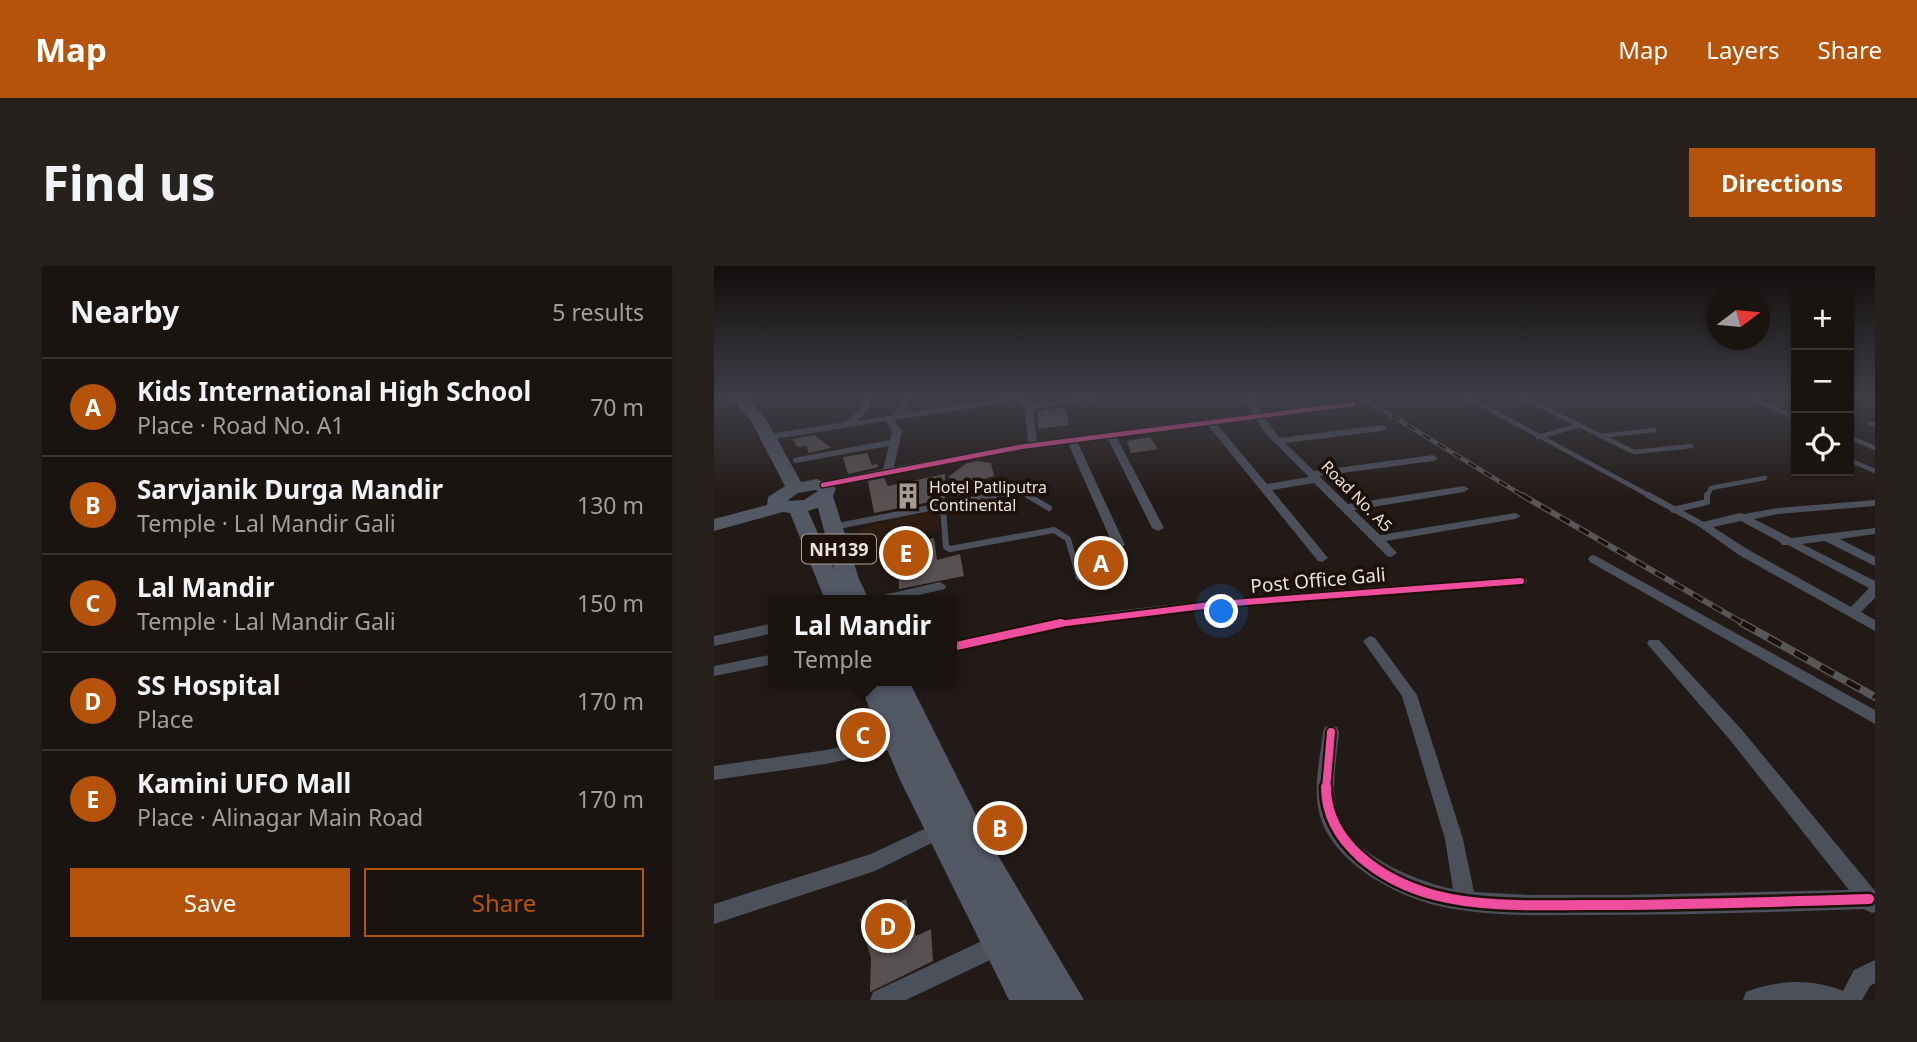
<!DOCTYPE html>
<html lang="en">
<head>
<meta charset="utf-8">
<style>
  :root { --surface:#1a1410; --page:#27211e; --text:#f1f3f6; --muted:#9f9e9f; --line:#383330; --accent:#b45309 }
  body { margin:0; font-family:"Noto Sans",sans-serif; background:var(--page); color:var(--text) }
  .controls { position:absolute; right:21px; top:21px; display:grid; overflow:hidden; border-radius:0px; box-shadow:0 2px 5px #0004 }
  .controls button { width:63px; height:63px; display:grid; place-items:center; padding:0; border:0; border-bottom:2px solid var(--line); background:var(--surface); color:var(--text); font:35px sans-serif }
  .compass { position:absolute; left:993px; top:21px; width:63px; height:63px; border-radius:50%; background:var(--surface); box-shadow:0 2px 5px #0004; rotate:74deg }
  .you { position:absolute; left:508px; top:346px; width:24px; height:24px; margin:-18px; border:5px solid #fff; border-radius:50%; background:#1a73e8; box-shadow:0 0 0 10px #1a73e833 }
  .badge { display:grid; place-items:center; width:46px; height:46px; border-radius:50%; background:var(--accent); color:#fff; font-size:23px; font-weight:700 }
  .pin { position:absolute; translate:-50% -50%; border:4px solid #fff; box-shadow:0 2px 7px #0006 }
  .popup { position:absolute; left:54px; top:329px; width:189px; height:91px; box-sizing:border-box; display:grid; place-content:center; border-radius:0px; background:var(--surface); filter:drop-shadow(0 2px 5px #0005); font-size:23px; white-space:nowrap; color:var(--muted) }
  .popup b { font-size:26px; color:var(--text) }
  .popup::after { content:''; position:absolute; left:50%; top:100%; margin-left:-14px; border:14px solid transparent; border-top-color:var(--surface) }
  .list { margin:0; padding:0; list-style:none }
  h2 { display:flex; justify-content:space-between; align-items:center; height:91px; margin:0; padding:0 28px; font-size:30px }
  h2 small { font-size:23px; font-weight:400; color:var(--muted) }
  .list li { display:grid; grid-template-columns:46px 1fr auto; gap:21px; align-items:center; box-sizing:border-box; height:98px; padding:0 28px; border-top:2px solid var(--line) }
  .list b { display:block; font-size:26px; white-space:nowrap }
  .list p { margin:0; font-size:23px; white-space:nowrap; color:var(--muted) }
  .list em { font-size:23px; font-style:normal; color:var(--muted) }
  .actions { display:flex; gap:14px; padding:21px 28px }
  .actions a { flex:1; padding:16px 0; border:2px solid var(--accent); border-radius:0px; text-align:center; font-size:24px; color:var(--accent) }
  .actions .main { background:var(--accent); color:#fff }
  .icon { flex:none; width:38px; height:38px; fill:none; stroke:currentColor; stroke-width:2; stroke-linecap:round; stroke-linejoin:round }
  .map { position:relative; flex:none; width:1161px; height:734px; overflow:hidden; border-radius:0px }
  header { display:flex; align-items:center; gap:42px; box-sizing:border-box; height:98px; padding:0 35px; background:var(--accent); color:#fff }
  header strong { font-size:33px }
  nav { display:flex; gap:38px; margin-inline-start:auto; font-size:24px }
  .intro { display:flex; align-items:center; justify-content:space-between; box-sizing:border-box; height:168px; padding:0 42px }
  h1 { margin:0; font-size:49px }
  .button { padding:18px 32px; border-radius:0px; background:var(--accent); color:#fff; font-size:24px; font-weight:700 }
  main { display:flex; gap:42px; padding:0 42px }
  aside { flex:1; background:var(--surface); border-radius:0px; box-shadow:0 2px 5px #0004 }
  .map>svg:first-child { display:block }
  .built { fill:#2e1c12 }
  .building { fill:#585151 }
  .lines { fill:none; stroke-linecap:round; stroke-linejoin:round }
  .service-far1 { stroke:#4b505a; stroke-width:4.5 }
  .service { stroke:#4b505a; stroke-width:6 }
  .minor { fill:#4b505a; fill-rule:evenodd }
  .trunk { fill:#525864; fill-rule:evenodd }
  .rail-far2-casing { stroke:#575658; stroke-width:4.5 }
  .rail-far1-casing { stroke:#575658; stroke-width:6 }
  .rail-casing { stroke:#575658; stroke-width:8 }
  .rail-far2 { stroke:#1d1008; stroke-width:2.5; stroke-dasharray:9; stroke-linecap:butt }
  .rail-far1 { stroke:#1d1008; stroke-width:3.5; stroke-dasharray:11; stroke-linecap:butt }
  .rail { stroke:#1d1008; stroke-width:5; stroke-dasharray:15; stroke-linecap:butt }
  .cycleway-far3-casing { stroke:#1d1008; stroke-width:7 }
  .cycleway-far2-casing { stroke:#1d1008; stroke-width:10 }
  .cycleway-far1-casing { stroke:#1d1008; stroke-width:12 }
  .cycleway-casing { stroke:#1d1008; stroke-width:15 }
  .cycleway-far3 { stroke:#ef4d9e; stroke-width:4.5 }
  .cycleway-far2 { stroke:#ef4d9e; stroke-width:6 }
  .cycleway-far1 { stroke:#ef4d9e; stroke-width:8 }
  .cycleway { stroke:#ef4d9e; stroke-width:10 }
  .labels { text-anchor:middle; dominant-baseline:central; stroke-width:7; stroke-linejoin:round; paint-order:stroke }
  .far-poi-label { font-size:16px; fill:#ebe2dc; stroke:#1d1008; text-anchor:start }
  .far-street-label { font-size:16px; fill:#ebe2dc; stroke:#1d1008 }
  .shield { fill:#1d1008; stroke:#ada39c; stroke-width:2 }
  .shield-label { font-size:18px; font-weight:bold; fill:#ebe2dc }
  .street-label { font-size:19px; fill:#ebe2dc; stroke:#1d1008 }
</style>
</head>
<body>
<header>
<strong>Map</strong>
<nav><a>Map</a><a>Layers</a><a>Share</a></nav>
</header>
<div class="intro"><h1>Find us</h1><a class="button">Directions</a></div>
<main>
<aside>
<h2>Nearby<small>5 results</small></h2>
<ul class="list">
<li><span class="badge">A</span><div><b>Kids International High School</b><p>Place · Road No. A1</p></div><em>70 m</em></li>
<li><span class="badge">B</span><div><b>Sarvjanik Durga Mandir</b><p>Temple · Lal Mandir Gali</p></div><em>130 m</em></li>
<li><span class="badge">C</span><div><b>Lal Mandir</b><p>Temple · Lal Mandir Gali</p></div><em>150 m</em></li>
<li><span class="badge">D</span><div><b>SS Hospital</b><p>Place</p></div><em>170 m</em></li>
<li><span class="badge">E</span><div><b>Kamini UFO Mall</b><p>Place · Alinagar Main Road</p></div><em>170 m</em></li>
</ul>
<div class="actions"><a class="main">Save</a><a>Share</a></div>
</aside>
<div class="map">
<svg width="1161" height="734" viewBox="0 0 1161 734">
  <rect width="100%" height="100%" fill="#221a16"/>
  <path class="built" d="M226,243L225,263L145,283L148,262Z"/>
  <g class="building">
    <path d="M351,141L355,159L324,163L323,145Z"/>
    <path d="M100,169L117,182L94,187L93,180L84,181L78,173Z"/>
    <path d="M436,171L444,183L417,187L413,175Z"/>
    <path d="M153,187L158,199L163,198L165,201L134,208L129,191Z"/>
    <path d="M263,195L277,197L280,210L253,218L234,211L253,197Z"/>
    <path d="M231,208V233L160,247L154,215L170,212L174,220Z"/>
    <path d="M220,272L223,294L246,288L250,310L185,323L184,299L172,303L166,285Z"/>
    <path d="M400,283L403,285L402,313L379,323L378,308L374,309L369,288Z"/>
    <path d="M158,455L163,470L133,477L135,465Z"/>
    <path d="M292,545L302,559L282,572L272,556Z"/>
    <path d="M192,633L202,670L217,663L219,695L156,726L157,692L146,653Z"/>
  </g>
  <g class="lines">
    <g class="service-far1">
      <path d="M753,131L938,231"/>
      <path d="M808,131L920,186L977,180"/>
      <path d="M1035,131L1082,152"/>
      <path d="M1156,157L1161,159"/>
      <path d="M887,170L940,164"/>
      <path d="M824,171L863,160"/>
      <path d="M1135,171L1161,182"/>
      <path d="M1135,194L1161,205"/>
      <path d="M273,231L306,225L316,231"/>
      <path d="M993,231L997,222L1051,212"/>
    </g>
    <g class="service">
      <path d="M313,229L335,242"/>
      <path d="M934,229L989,259"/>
      <path d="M226,240L283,229"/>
      <path d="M959,244L993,236V229"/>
      <path d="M119,261L226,240L229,242L232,281L236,283L340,264L354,273L365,312"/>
    </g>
    <g class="minor">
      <path d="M151,131H159L155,143L143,155L180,149L191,131H199L190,147L293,131H309L317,138L372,131H399L319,143L323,176L539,147L530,131H538L547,146L639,135L642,136V140L550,151L566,172L668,159L673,162L668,165L571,177L600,205L719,189L724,192L719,195L605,210L634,238L750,220L755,223L750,226L640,244L666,269L801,247L807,250L801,253L672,275L683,287L677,291L673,290L600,217L558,224L614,292L608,296L604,295L493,158L402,170L450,262L444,265L438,262L393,171L363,175L411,279L405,283L399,279L354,177L240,195L109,222L104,219L105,217L169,203L175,180L82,197L79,196V192L176,174L178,165L172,155L55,174L50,171L55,168L131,156L147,142ZM304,135L311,142L314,177L180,201L188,165L180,154ZM542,152L551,167L595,211L553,218L502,157Z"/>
      <path d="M1161,234V240L1064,248L1040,253L1077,272L1161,262V268L1126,273L1161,291V300L1111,275L1088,278L1161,315V332L1147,346L1161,354V365L1025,289L983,259L985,257L1026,247L1030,248L1064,242ZM1027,255L1066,276L1068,279H1074L1155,322L1137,341L1033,283L999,261Z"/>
      <path d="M880,289L1161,444V458L876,296L874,293L876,290Z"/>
      <path d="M807,311L812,312L813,315L812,318L543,339L404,353L304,369L238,386V376C336,350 436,340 537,331C627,323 717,317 807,311Z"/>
      <path d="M226,316L232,320L231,323L183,334H159L161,331Z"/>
      <path d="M60,357V367L0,380V370Z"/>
      <path d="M656,370L661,372L703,429L749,573L760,626L817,629H908L1135,624L1016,474L935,380L933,377L935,374H945L1028,464L1161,625V646L1158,647L1150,643C1058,646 966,649 873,649C824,649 773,651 725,640C682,630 624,599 608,556C597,527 606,495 609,466L611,461L617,460L623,461L625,466C623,493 616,522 624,548C634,587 703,616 739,623L731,573L688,430L649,375Z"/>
      <path d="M60,388V398L0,410V400Z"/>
      <path d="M184,468L190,470L192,475L190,480L184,482L112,498L0,514V500L112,484Z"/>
      <path d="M227,555L234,557L236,563L234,569L161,605L0,658V638L157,588Z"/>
      <path d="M285,667L293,670L296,678L293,686L192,734H156L159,726Z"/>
      <path d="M1161,694V717L1156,720L1148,734H1029L1032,726C1062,714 1098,712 1129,725L1140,704Z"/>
    </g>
    <g class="trunk">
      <path d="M16,131H32L52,153L87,216L103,213L122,222L119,230L145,313L155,334H111L76,247L69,246L0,265V253L53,239L54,231L71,220L37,155ZM101,224L104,225L90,234L73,235L84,227ZM103,242H104L121,305L94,245Z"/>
      <path d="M144,415H195L273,571L370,734H295L187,516Z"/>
    </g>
    <g class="rail-far2-casing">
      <path id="rail-far2" d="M647,131L811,231"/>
    </g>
    <g class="rail-far1-casing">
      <path id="rail-far1" d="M808,229L1032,359"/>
    </g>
    <g class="rail-casing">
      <path id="rail" d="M1028,357L1161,431"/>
    </g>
    <use href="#rail-far2" class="rail-far2"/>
    <use href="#rail-far1" class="rail-far1"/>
    <use href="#rail" class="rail"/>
    <g class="cycleway-far3-casing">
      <path id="cycleway-far3" d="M109,219L306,181L639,138"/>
    </g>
    <g class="cycleway-far2-casing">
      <path id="cycleway-far2" d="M336,359L505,338L807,315"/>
    </g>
    <g class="cycleway-far1-casing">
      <g id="cycleway-far1">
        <path d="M238,381L347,357"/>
        <path d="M612,523L617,466"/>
      </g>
    </g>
    <g class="cycleway-casing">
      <path id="cycleway" d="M612,521C612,578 669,615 720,629C770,642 823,639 873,639C967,639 1061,636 1155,633"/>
    </g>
    <use href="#cycleway-far3" class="cycleway-far3"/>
    <use href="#cycleway-far2" class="cycleway-far2"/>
    <use href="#cycleway-far1" class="cycleway-far1"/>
    <use href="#cycleway" class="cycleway"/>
  </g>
  <linearGradient id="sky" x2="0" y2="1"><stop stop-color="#130e0c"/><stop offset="0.56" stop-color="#3e3e47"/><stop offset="1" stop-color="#3e3e47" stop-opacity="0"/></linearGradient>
  <rect width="1161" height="234" fill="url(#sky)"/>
  <defs>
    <g id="building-bare" transform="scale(2.1)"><path d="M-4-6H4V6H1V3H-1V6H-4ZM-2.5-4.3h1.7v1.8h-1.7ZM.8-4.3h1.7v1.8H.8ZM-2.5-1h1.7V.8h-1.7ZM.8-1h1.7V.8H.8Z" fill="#a59c97" stroke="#1d1008" stroke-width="2.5" paint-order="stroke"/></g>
  </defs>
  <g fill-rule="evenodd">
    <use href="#building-bare" x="194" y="230"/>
  </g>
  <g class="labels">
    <g class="far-poi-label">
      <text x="215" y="221">Hotel Patliputra<tspan x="215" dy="18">Continental</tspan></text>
    </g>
    <g class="far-street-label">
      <text transform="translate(643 230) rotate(45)">Road No. A5</text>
    </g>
    <rect class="shield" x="88" y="268.5" width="74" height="29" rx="5"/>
    <g class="shield-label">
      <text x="125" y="283">NH139</text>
    </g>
    <g class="street-label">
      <text transform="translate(604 314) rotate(-5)">Post Office Gali</text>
    </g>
  </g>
</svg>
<div class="controls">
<button>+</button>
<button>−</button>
<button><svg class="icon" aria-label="locate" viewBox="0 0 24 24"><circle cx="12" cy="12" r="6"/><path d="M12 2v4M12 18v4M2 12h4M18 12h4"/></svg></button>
</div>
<svg class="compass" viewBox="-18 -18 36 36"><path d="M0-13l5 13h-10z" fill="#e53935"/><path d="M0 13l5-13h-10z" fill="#9f9e9f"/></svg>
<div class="you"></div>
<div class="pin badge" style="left:387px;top:297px">A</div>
<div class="pin badge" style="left:286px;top:562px">B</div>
<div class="pin badge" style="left:149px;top:469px">C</div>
<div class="popup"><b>Lal Mandir</b>Temple</div>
<div class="pin badge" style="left:174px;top:660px">D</div>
<div class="pin badge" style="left:192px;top:287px">E</div>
</div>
</main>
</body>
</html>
